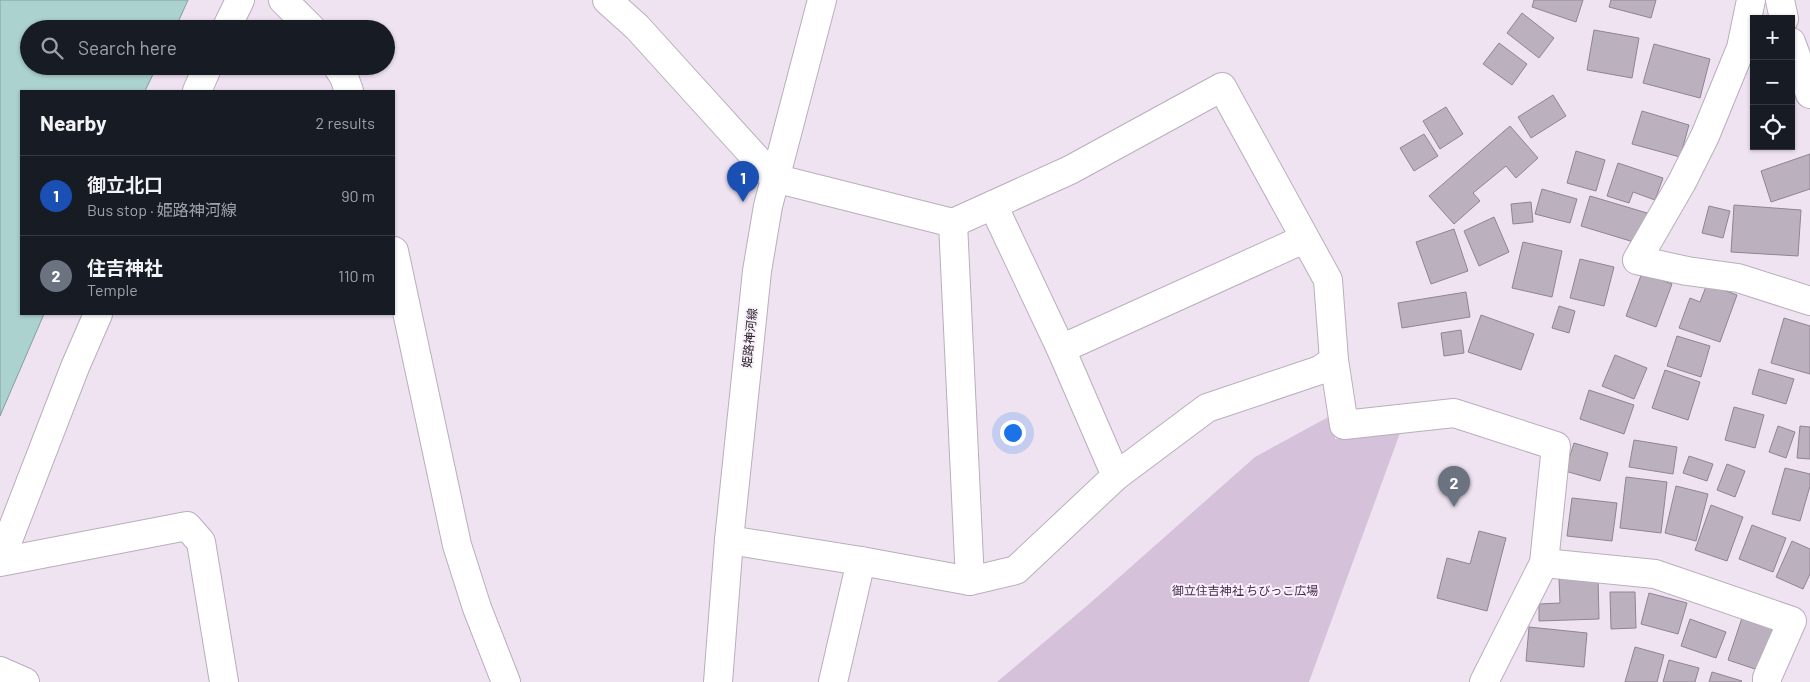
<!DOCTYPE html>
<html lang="en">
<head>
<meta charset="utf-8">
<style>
  :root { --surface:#171b24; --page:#242831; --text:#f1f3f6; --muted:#9ea1a6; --line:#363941; --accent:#db2777 }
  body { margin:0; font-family:Barlow,"Noto Sans JP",sans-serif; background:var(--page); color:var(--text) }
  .controls { position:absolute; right:15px; top:15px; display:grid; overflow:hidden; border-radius:0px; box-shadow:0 1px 4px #0004 }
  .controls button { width:45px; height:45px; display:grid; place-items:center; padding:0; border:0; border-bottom:1px solid var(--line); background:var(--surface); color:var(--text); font:25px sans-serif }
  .you { position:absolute; left:1012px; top:432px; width:18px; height:18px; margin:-12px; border:4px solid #fff; border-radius:50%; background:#1a73e8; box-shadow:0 0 0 8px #1a73e833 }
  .badge { display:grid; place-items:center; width:32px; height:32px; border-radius:50%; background:var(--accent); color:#fff; font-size:16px; font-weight:700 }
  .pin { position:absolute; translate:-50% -41px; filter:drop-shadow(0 1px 2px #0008) }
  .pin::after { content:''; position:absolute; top:26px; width:18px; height:15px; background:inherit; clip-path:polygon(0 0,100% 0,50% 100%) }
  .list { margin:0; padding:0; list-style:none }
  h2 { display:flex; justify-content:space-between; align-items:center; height:65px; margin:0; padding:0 20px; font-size:21px }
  h2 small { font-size:16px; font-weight:400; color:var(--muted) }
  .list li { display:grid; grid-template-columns:32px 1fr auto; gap:15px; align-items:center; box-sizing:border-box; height:80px; padding:0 20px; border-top:1px solid var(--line) }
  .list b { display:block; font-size:19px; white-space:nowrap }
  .list p { margin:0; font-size:16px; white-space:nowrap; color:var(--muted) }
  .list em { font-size:16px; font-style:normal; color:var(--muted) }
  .icon { flex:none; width:28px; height:28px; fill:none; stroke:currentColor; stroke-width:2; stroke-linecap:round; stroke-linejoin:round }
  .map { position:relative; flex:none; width:1810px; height:682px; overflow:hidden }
  .search { position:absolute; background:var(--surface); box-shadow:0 1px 4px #0004; left:20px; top:20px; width:375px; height:55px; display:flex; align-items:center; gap:12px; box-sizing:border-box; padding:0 18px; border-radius:28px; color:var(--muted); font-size:19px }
  .panel { position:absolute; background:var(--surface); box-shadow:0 1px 4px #0004; left:20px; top:90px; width:375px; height:225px; border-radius:0px }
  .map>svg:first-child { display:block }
  .green { fill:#d5c1da }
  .water { fill:#abd2ce; stroke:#859e9d }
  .building { fill:#bbb0be; stroke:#8f8491 }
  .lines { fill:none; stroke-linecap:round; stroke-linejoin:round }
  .street-casing { stroke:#b9aebc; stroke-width:30 }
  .secondary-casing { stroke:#b9aebc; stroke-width:30 }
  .primary-casing { stroke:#b9aebc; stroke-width:30 }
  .street { stroke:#fff; stroke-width:28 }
  .secondary { stroke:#fff; stroke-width:28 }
  .primary { stroke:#fff; stroke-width:28 }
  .labels { text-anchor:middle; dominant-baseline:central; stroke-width:4; stroke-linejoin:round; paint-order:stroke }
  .street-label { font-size:12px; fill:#2b262c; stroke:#fbf1fd }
  .park-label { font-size:12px; fill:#44284c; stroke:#fbf1fd }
</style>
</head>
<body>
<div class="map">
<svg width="1810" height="682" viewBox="0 0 1810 682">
  <rect width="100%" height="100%" fill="#efe3f2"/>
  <path class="green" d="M1332,415L1335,439L1400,433L1309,682H997L1089,604L1255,457Z"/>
  <path class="water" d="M0,0H188L175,29H29V66H157L145,91H21V314H44L0,416Z"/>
  <g class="building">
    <path d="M1534,0H1583L1576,22L1532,7Z"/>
    <path d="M1611,0H1656L1651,18L1609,7Z"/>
    <path d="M1522,13L1554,38L1539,58L1507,33Z"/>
    <path d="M1594,30L1639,38L1632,78L1587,70Z"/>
    <path d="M1499,43L1527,64L1512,85L1483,64Z"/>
    <path d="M1654,44L1710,59L1700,98L1643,83Z"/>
    <path d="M1553,95L1566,116L1531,138L1518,117Z"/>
    <path d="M1446,107L1463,134L1440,149L1423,121Z"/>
    <path d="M1642,111L1689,125L1680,157L1632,144Z"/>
    <path d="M1510,126L1538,158L1516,178L1506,166L1473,193L1480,201L1454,224L1429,196Z"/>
    <path d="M1424,134L1438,156L1414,171L1400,148Z"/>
    <path d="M1576,151L1605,160L1596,191L1567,183Z"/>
    <path d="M1810,154V189L1771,202L1761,171Z"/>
    <path d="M1618,163L1663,178L1655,200L1633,192L1629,203L1607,196Z"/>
    <path d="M1542,189L1577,199L1570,223L1535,214Z"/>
    <path d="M1590,196L1647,213L1637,243L1581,226Z"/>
    <path d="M1531,202L1533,222L1513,224L1511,204Z"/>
    <path d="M1734,205L1801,210L1798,256L1731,252Z"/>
    <path d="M1709,206L1730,211L1723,238L1702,233Z"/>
    <path d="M1494,217L1509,252L1479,266L1464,231Z"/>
    <path d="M1454,229L1468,271L1431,284L1416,242Z"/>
    <path d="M1523,242L1562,251L1552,297L1512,288Z"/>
    <path d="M1580,259L1614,267L1604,306L1570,298Z"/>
    <path d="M1642,273L1672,284L1656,327L1626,316Z"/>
    <path d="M1707,284L1737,295L1720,342L1679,328L1690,298L1700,302Z"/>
    <path d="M1466,292L1470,317L1402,328L1398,303Z"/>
    <path d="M1559,306L1575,311L1569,333L1552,328Z"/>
    <path d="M1481,315L1534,334L1521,370L1468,352Z"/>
    <path d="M1784,318L1810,326V374L1771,363Z"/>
    <path d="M1461,330L1464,353L1444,356L1441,333Z"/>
    <path d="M1677,336L1710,346L1701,377L1667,366Z"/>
    <path d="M1615,355L1647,368L1634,399L1602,386Z"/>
    <path d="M1759,369L1794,379L1786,404L1752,394Z"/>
    <path d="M1665,370L1700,382L1688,420L1652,408Z"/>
    <path d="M1589,390L1634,405L1624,434L1580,419Z"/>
    <path d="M1734,407L1764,415L1755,448L1725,440Z"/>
    <path d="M1778,426L1795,432L1786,458L1769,452Z"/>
    <path d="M1800,426L1810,427V459L1797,458Z"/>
    <path d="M1634,440L1677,447L1673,474L1629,467Z"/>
    <path d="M1574,443L1608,453L1600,481L1565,471Z"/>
    <path d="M1689,456L1713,464L1707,481L1683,473Z"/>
    <path d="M1727,464L1745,471L1735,497L1717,490Z"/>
    <path d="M1785,468L1810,474V486L1800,521L1772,514Z"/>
    <path d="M1626,477L1667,482L1661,533L1620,528Z"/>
    <path d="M1676,486L1708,494L1696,541L1665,533Z"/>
    <path d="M1572,498L1617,503L1612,541L1567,536Z"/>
    <path d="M1711,505L1743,517L1727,561L1695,550Z"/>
    <path d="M1752,525L1786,538L1773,572L1739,559Z"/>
    <path d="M1479,531L1506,538L1487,611L1437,598L1447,558L1470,564Z"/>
    <path d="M1792,541L1810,549V574L1803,589L1776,577Z"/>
    <path d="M1598,578L1599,619L1539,621V604L1560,603L1559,579Z"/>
    <path d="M1610,592H1635L1636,628L1611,629Z"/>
    <path d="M1649,593L1687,603L1678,634L1641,624Z"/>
    <path d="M1743,615L1774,625L1758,670L1728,660Z"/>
    <path d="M1690,619L1726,632L1716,658L1681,646Z"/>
    <path d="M1529,627L1587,633L1584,667L1526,661Z"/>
    <path d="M1635,647L1664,655L1657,682H1625Z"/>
    <path d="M1669,660L1699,668L1695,682H1663Z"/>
    <path d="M1712,672L1742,681L1741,682H1709Z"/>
  </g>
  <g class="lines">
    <g class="street-casing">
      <g id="street">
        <path d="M283,0L312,29"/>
        <path d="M607,0L637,27L774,178L953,223L1070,170L1222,87L1328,280L1334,360L1344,425L1454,413L1556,446L1544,563L1484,682"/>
        <path d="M1751,0L1741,48L1705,136L1682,182L1637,260L1687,271L1738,278L1810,301"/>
        <path d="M226,29L240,0"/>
        <path d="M337,66L344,77L349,91"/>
        <path d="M197,91L208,66"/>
        <path d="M993,205L1061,349L1304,239"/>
        <path d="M394,251L457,545L477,608L506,682"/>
        <path d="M1061,349L1116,476"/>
        <path d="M729,540L861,561L970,581L953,223"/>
        <path d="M0,561L75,367L98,314"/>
        <path d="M0,562L187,526L201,542L224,682"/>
        <path d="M1544,563L1655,574L1792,621L1767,678V682"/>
        <path d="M970,581L1016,570L1116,476L1207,408L1320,370L1334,360"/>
        <path d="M0,671L25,682"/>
        <path d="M833,682L861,561"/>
      </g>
    </g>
    <g class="secondary-casing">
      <g id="secondary">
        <path d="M1780,0L1784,19"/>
        <path d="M1791,42L1810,94"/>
      </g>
    </g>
    <g class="primary-casing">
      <path id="primary" d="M718,682L729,540L757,271L768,206L822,0"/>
    </g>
    <use href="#street" class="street"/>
    <use href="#secondary" class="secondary"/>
    <use href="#primary" class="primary"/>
  </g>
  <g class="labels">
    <g class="street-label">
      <text transform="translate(749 338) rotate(-84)">姫路神河線</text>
    </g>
    <g class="park-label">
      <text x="1245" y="590">御立住吉神社 ちびっこ広場</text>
    </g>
  </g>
</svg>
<div class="controls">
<button>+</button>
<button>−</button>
<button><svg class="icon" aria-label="locate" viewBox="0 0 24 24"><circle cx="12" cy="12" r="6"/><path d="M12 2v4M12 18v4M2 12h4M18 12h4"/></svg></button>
</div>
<div class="you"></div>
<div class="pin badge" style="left:743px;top:202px;background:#1a4fb4">1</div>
<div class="pin badge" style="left:1454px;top:507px;background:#6b7280">2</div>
<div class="search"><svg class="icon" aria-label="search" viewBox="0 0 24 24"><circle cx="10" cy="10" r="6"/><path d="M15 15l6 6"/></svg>Search here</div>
<section class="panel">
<h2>Nearby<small>2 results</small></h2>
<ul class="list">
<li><span class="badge" style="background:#1a4fb4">1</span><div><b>御立北口</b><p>Bus stop · 姫路神河線</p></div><em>90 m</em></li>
<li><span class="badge" style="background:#6b7280">2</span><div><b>住吉神社</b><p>Temple</p></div><em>110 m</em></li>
</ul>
</section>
</div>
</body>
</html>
